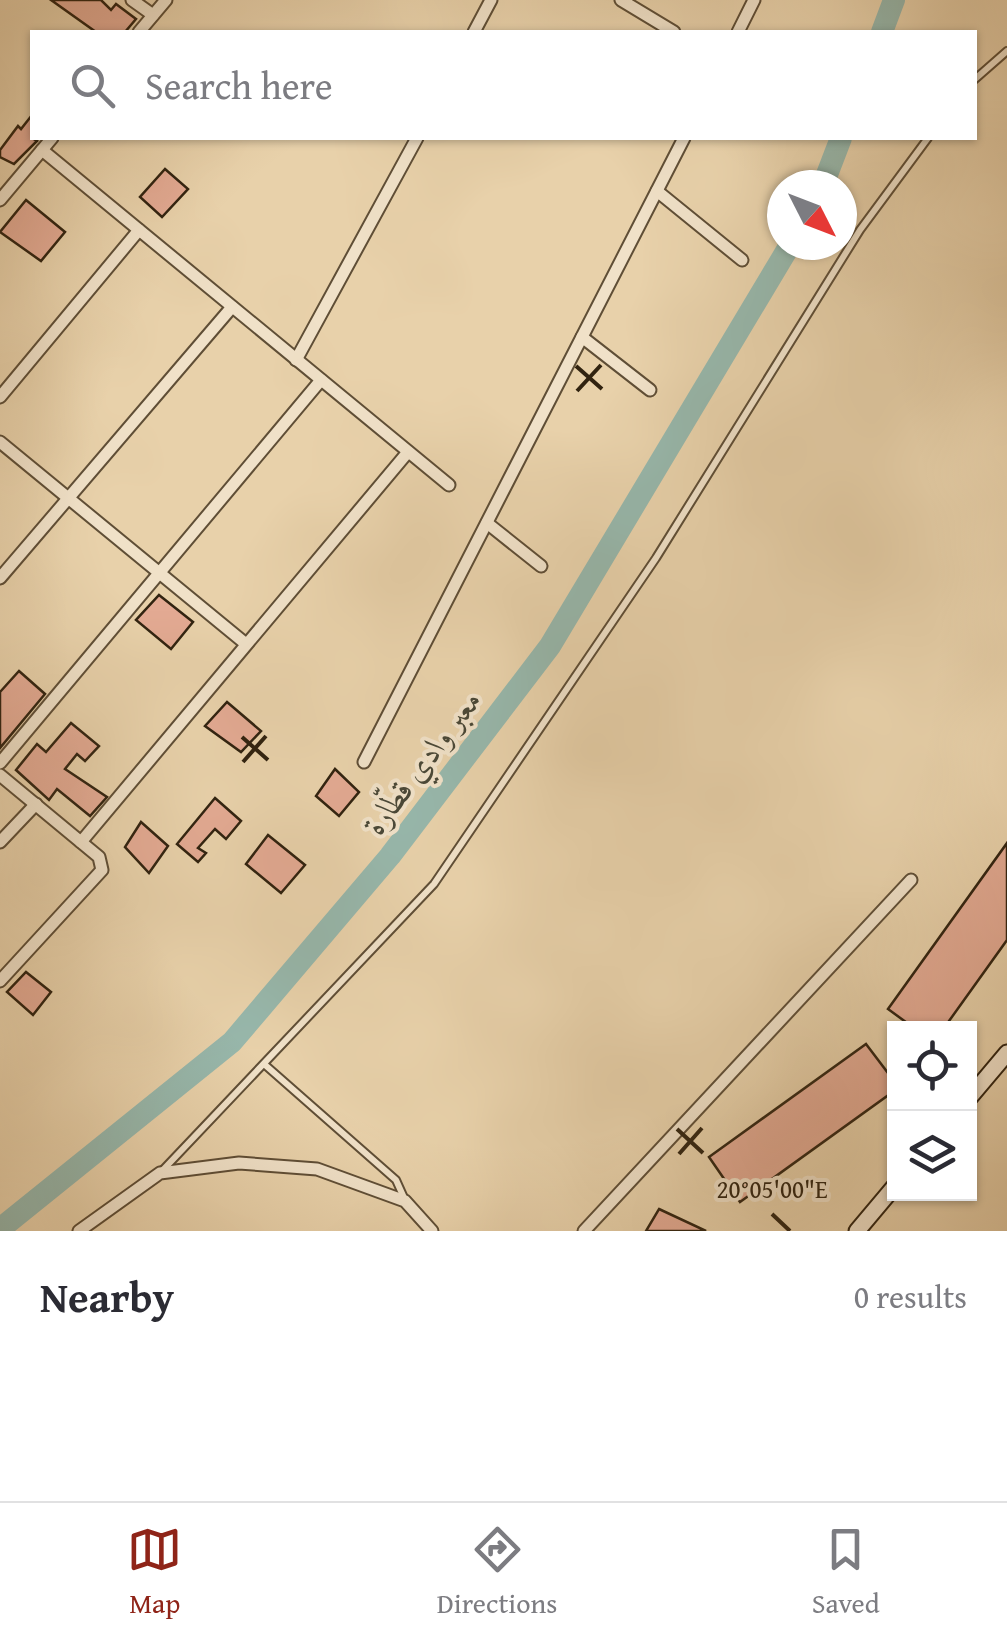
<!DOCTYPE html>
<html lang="en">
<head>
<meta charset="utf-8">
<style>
  :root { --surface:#fff; --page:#f2f2f3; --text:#2b2b33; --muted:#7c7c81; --line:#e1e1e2; --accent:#8f2418 }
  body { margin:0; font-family:"Gentium Book Plus",Amiri,serif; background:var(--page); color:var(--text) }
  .controls { position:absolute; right:30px; bottom:30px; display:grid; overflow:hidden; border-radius:0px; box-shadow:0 2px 8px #0004 }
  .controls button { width:90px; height:90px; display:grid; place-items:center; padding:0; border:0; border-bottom:2px solid var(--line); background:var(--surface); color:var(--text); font:50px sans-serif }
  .compass { position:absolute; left:767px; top:170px; width:90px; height:90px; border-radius:50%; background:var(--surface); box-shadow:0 2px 8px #0004; rotate:132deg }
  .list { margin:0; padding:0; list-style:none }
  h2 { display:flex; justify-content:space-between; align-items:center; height:130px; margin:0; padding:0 40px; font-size:42px }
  h2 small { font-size:32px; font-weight:400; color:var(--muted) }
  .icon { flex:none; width:55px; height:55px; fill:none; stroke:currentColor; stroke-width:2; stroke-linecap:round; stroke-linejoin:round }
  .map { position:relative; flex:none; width:1007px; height:1231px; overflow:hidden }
  .search { position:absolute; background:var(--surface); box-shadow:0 2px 8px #0004; left:30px; right:30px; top:30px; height:110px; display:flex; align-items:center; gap:25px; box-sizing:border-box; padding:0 35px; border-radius:0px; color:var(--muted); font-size:38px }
  .sheet { height:270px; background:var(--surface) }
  nav { display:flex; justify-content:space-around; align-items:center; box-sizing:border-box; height:140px; border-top:2px solid var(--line); background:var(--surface); font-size:28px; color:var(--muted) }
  nav a { display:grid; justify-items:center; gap:5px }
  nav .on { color:var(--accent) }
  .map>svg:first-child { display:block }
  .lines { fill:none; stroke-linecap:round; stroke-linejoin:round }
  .river { stroke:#97b7ab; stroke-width:22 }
  .building { fill:#e3aa93; stroke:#312310; stroke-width:2.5 }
  .lane-casing { stroke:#5f4e36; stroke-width:10 }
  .street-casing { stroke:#5f4e36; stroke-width:15 }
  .secondary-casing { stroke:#312310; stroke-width:19 }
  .lane { stroke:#f0e1c8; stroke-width:6 }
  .street { stroke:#f0e1c8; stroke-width:11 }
  .secondary { stroke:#f0e1c8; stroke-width:15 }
  .ticks { fill:none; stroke:#312310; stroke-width:4 }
  .labels { text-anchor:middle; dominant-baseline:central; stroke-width:8; stroke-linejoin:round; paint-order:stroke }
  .water-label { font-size:32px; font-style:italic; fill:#4a4837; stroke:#f0e1c8 }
  .ticks-label { font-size:25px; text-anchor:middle; fill:#312310; stroke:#f0e1c8; stroke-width:8; stroke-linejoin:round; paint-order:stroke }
</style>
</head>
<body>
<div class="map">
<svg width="1007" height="1231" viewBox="0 0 1007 1231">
  <rect width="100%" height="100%" fill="#e8d1aa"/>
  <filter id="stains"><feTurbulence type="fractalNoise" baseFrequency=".002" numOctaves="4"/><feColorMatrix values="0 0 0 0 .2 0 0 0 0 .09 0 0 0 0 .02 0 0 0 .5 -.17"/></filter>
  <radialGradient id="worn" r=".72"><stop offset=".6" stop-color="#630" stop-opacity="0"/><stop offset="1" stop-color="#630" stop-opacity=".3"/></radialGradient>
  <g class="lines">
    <g class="river">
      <path d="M882,32L894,0"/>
      <path d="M823,185L841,138"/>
      <path d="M0,1229L232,1042L390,856L550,646L790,245"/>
    </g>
  </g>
  <g class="building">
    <path d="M51,0H101L111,10L116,4L136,19L125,32H96Z"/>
    <path d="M32,115V138L37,141L14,164L0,157V150L18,126L21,129Z"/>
    <path d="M165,169L188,189L162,217L140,197Z"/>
    <path d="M26,200L65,232L41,261L0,232Z"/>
    <path d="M159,595L193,622L171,649L136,620Z"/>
    <path d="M19,671L45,694L0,748V692Z"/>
    <path d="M227,702L261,731L241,752L205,726Z"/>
    <path d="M71,723L99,746L85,761L77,754L65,769L107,797L90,816L57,789L49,800L16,770L37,744L46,752Z"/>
    <path d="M335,769L359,792L339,816L316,796Z"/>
    <path d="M215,798L241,821L226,839L215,829L198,848L206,853L198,862L177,844Z"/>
    <path d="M141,822L168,846L149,873L125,847Z"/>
    <path d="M268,835L305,865L281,893L246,864Z"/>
    <path d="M1007,843V940L944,1028H914L888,1009Z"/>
    <path d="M26,972L51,992L33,1015L7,992Z"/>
    <path d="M866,1044L894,1081V1091L740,1202L709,1157Z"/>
    <path d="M659,1209L706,1231H646Z"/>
  </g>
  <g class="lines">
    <g class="lane-casing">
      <g id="lane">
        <path d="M974,80L1007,51"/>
        <path d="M264,1064L396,1180L405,1200"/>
        <path d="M161,1172L434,884L656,558L860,230L928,138"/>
      </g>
    </g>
    <g class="street-casing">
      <g id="street">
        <path d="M132,0L153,15"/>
        <path d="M621,0L674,32"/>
        <path d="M139,32L166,0"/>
        <path d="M474,32L491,0"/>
        <path d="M738,32L754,0"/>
        <path d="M42,150L449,485"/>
        <path d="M657,191L742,260"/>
        <path d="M0,200L52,138"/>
        <path d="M582,337L650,390"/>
        <path d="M296,360L417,138"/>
        <path d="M0,397L139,230"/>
        <path d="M0,442L246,644"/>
        <path d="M487,523L541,566"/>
        <path d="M0,578L232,307"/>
        <path d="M364,762L684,138"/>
        <path d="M0,763L321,380"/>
        <path d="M0,775L99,857L102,870L0,981"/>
        <path d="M0,842L36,804"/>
        <path d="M81,842L408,452"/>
        <path d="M79,1231L160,1173L239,1163L317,1169L405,1201L432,1231"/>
        <path d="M584,1231L911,880"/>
      </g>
    </g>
    <g class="secondary-casing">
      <g id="secondary">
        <path d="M970,1097L1007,1053"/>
        <path d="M857,1231L894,1187"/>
      </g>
    </g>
    <use href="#lane" class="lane"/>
    <use href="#street" class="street"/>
    <use href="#secondary" class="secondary"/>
  </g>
  <path class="ticks" d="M576,366L602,389M577,391L601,365M242,737L268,760M243,762L266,736M677,1129L703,1153M679,1154L702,1128M772,1214L790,1231"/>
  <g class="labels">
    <g class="water-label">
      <text transform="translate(422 761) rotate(-53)">معبر وادي قطّارة</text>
    </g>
  </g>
  <g class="ticks-label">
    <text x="772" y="1198">20°05'00"E</text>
  </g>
  <rect width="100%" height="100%" filter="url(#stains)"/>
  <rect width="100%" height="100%" fill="url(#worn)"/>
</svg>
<div class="controls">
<button><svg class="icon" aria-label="locate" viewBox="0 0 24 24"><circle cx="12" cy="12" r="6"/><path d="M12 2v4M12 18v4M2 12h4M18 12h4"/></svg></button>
<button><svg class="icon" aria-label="layers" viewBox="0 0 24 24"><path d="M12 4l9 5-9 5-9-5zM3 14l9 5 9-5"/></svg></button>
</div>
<svg class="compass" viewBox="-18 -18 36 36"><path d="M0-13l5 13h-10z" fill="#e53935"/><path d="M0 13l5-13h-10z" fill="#7c7c81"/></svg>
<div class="search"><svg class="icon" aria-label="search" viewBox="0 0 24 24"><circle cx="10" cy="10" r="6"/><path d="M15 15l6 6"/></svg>Search here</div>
</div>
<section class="sheet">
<h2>Nearby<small>0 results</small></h2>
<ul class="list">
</ul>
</section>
<nav>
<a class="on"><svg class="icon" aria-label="map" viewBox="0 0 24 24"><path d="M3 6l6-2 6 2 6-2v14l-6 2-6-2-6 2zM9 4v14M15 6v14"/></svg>Map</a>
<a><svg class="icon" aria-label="directions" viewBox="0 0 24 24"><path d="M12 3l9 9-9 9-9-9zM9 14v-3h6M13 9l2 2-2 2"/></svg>Directions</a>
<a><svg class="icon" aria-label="saved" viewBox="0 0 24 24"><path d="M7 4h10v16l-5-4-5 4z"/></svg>Saved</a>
</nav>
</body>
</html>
